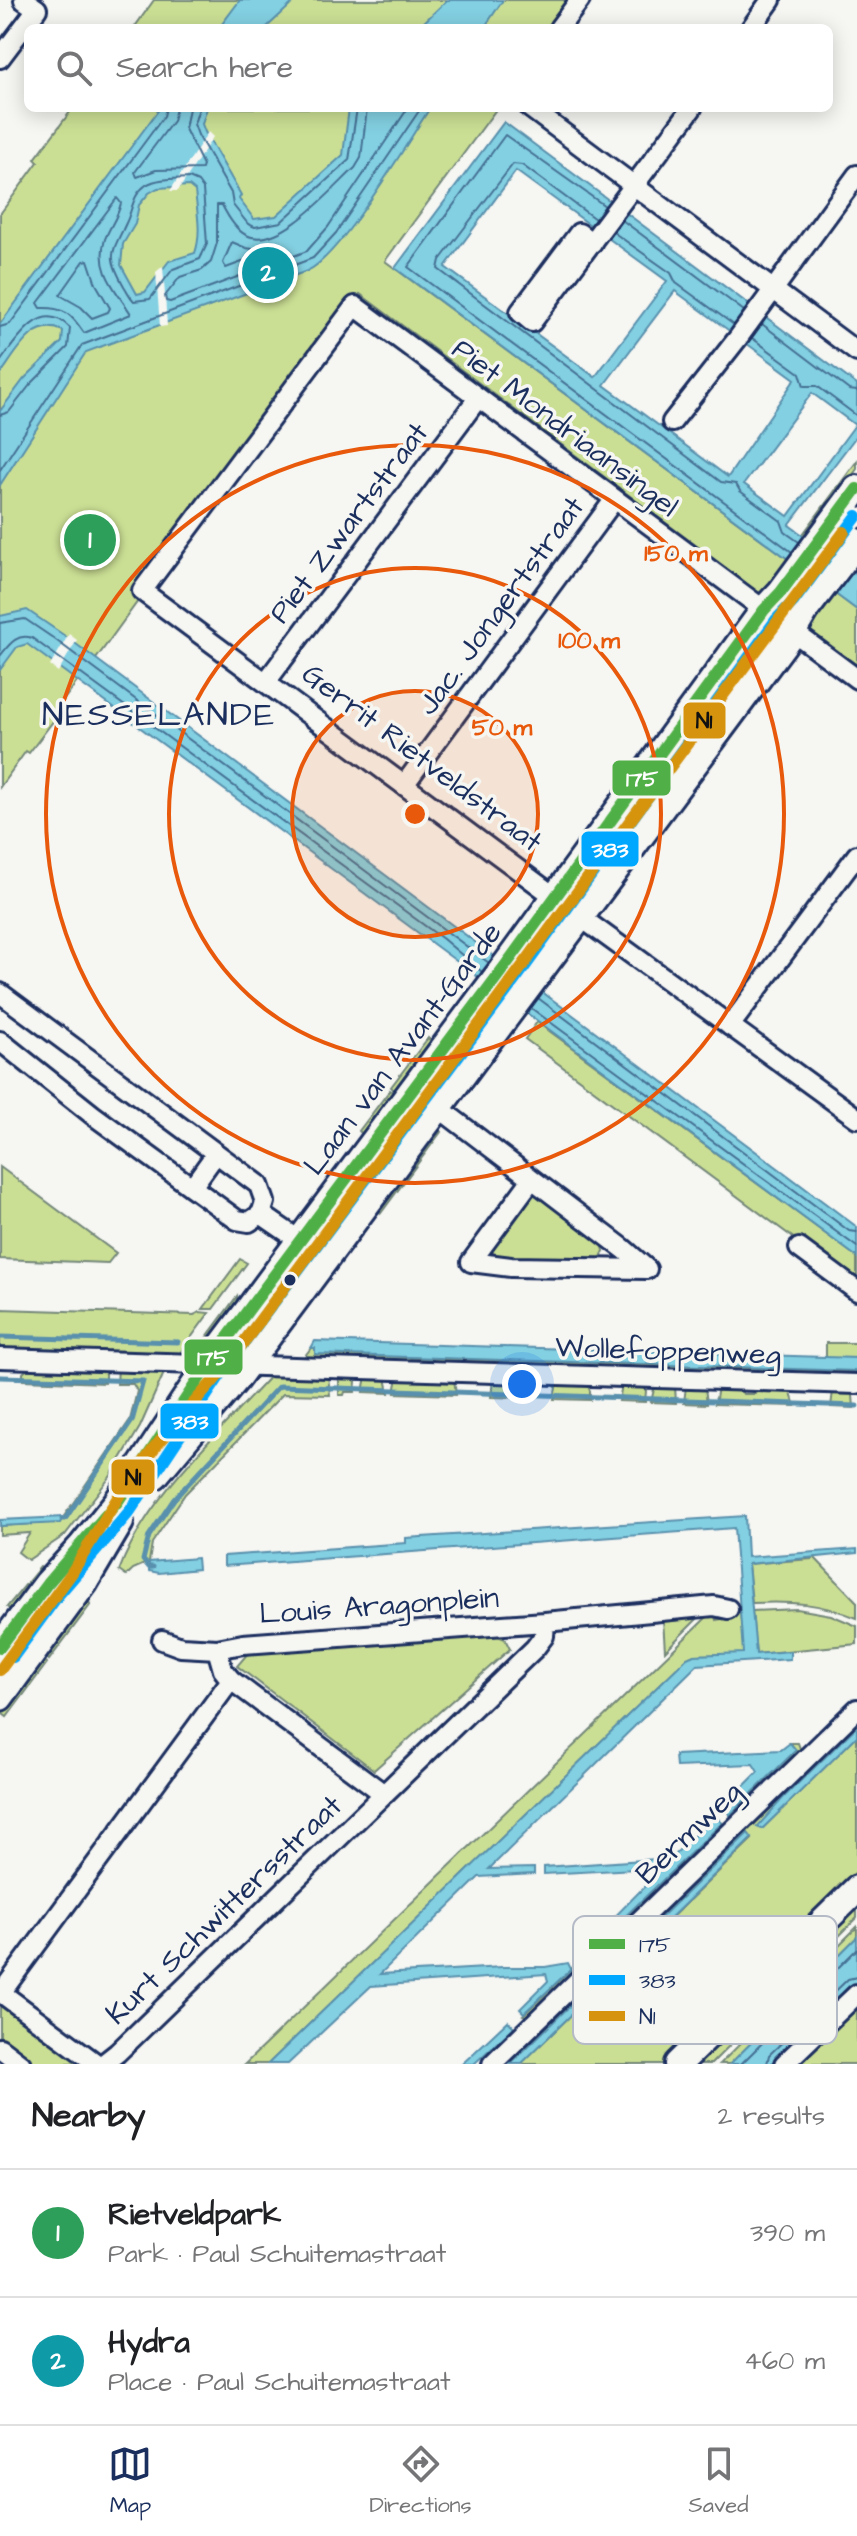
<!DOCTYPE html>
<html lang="en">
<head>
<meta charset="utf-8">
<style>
  :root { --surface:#fff; --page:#f2f2f2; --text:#202124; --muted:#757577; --line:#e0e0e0; --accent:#1b2f5e }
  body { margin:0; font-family:"Architects Daughter",sans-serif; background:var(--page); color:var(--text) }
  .you { position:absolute; left:522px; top:1384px; width:28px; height:28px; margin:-20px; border:6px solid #fff; border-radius:50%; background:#1a73e8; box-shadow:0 0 0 12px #1a73e833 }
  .badge { display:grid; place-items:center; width:52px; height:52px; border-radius:50%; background:var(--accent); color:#fff; font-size:26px; font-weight:700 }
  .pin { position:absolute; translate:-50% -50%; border:4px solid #fff; box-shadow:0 2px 8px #0006 }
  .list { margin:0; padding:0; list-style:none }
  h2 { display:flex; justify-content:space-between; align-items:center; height:104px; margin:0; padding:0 32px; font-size:34px }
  h2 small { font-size:26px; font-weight:400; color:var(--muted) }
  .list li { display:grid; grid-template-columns:52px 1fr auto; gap:24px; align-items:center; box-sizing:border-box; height:128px; padding:0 32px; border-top:2px solid var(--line) }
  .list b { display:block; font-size:30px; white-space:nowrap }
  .list p { margin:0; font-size:26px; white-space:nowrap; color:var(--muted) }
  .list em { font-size:26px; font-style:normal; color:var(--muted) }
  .icon { flex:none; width:44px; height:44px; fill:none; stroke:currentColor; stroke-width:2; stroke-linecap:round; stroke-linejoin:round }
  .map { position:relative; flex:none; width:857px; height:2064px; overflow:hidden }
  .search { position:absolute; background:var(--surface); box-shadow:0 4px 20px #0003; left:24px; right:24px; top:24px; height:88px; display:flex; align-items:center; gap:20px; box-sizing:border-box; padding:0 28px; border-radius:12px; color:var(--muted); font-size:30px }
  .sheet { height:360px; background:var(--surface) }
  nav { display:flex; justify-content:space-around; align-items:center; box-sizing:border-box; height:112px; border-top:2px solid var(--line); background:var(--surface); font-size:22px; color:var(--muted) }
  nav a { display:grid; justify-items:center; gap:4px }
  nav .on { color:var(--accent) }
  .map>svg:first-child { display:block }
  .green { fill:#cbdf94; stroke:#738779; stroke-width:2 }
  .water { fill:#83d0e2; stroke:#5990ad; stroke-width:2; fill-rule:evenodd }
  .pier { fill:#f6f6f2 }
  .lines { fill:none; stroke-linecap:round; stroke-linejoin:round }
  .shore { stroke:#456f93; stroke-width:2 }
  .stream { stroke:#5990ad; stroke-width:5 }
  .street-casing { stroke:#1b2f5e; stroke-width:24 }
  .secondary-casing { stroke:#1b2f5e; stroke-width:32 }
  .street { stroke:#f6f6f2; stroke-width:18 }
  .secondary { stroke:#f6f6f2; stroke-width:26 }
  .bus-1-casing { stroke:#f6f6f2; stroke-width:18 }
  .bus-2-casing { stroke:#f6f6f2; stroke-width:18 }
  .bus-3-casing { stroke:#f6f6f2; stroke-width:18 }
  .bus-1 { stroke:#50af46; stroke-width:12 }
  .bus-2 { stroke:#00a7ff; stroke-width:12 }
  .bus-3 { stroke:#d6940e; stroke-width:12 }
  .ring { fill:none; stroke:#e8590c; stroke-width:4 }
  .bus-dot { fill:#1b2f5e; stroke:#f6f6f2; stroke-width:3 }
  .labels { text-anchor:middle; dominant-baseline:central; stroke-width:7; stroke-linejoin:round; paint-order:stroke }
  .street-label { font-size:30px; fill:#1b2f5e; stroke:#f6f6f2 }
  .quarter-label { font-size:34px; letter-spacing:2px; fill:#1b2f5e; stroke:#f6f6f2 }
  .key { fill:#f6f6f2; stroke:#b4bac6; stroke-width:2 }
  .key-label { font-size:22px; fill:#1b2f5e }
  .centre { fill:#e8590c; stroke:#f6f6f2; stroke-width:4 }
  .ring-label { font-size:24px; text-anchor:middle; font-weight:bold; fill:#e8590c; stroke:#f6f6f2; stroke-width:7; stroke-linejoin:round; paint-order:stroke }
  .line-badge { stroke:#f6f6f2; stroke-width:3 }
  .badge-label { font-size:22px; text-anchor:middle; font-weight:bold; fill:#fff }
  .pale-badge-label { font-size:22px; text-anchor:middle; font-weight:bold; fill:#111 }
</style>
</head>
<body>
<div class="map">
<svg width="857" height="2064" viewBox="0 0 857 2064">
  <rect width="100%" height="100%" fill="#f6f6f2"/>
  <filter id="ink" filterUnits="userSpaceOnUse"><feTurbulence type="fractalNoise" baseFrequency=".0125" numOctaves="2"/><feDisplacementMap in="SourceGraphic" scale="16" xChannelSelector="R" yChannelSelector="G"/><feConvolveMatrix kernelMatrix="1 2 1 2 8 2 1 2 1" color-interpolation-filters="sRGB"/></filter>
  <g filter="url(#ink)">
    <g class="green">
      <path d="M154,0H576L555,28H134Z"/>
      <path d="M73,108H497L385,261L857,610V666L360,294L96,659H94L57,709L60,712L29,753L26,751L0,787V214L38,162L35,159Z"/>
      <path d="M857,461V469L813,530L812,541L803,534Z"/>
      <path d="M857,499V530L836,557L821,547Z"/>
      <path d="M752,640L768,652L595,885L579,873Z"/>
      <path d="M542,923L558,935L525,979L509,968Z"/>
      <path d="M470,1020L487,1032L439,1088L436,1087L431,1081Z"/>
      <path d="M537,1022L857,1257V1285L525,1039Z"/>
      <path d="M428,1038L432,1042L395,1091L391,1087Z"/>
      <path d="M390,1090L394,1093L363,1135L359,1131Z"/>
      <path d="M415,1107L421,1116L337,1232L322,1220Z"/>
      <path d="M436,1128L441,1132L381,1213L377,1210Z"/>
      <path d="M0,1167L116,1253L108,1263L0,1259Z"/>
      <path d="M535,1192L602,1242L604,1251L599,1261L498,1260L490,1248L529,1194Z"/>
      <path d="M240,1259L247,1263L213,1309H203Z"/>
      <path d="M288,1267L303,1277L244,1347L239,1343Z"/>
      <path d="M237,1296V1301L232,1309L238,1314L208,1354L192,1357Z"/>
      <path d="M0,1309L194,1315L200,1312L209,1313L177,1357L0,1352Z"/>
      <rect x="826" y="1343" width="31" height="15"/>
      <path d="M311,1348H315V1354L857,1371V1379L800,1377L799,1372H786V1376L743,1375L742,1370H729V1375L695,1374V1369L673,1368L672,1373L644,1372L643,1367L620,1366L619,1371L591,1370L590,1366L567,1365V1370L541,1369L540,1364L514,1363L513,1368L485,1367L484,1362L462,1361L461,1366L434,1365L433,1360L410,1359L409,1365L301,1361Z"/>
      <path d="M31,1366L105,1368V1383L23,1380V1373Z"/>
      <path d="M118,1368L153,1369L164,1373L140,1427L110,1477L65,1535L28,1560L18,1552L30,1533L0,1535V1526L60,1522L130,1420L137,1391L133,1384H117Z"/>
      <path d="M273,1373L328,1375L330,1395L283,1394L185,1494L152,1543L149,1562L133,1569L126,1576L119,1571C146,1497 220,1432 273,1373Z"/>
      <path d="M342,1375L353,1376L356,1382L355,1392H345L344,1395H339V1380Z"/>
      <path d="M366,1376L386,1377L389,1393L363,1392Z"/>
      <path d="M398,1377L454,1379L456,1395L395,1393Z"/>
      <path d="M493,1380L523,1381L524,1398L491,1397Z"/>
      <path d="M557,1382L587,1383L590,1391V1400L554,1399Z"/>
      <path d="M622,1384L643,1385L646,1391L645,1402L619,1401Z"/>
      <path d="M655,1385L675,1386L676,1403L651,1402Z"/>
      <path d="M686,1386L705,1387L707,1404L684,1403Z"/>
      <path d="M718,1387L740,1388L743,1394H755L758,1389L790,1390L795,1406L715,1404Z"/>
      <path d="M833,1391L850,1392L853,1395L854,1408L831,1407Z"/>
      <path d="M813,1556L857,1602V1618C821,1603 791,1601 752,1603L748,1564L812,1559Z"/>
      <path d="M40,1567L43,1569L10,1610L7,1607Z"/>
      <path d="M57,1579L71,1590L0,1687V1654Z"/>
      <path d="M86,1601L91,1604L49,1660L45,1657Z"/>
      <path d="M797,1609L831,1615L857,1626V1644L756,1654L752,1611Z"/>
      <path d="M740,1612L744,1654L694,1655L687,1658L268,2064H245L709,1615L715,1614L716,1620L722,1619L723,1613Z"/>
      <path d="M701,1615L665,1651L663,1619Z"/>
      <path d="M498,1636L505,1639L510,1649L374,1770L237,1666L249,1652Z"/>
      <path d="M43,1659L47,1663L7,1717L3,1714Z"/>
      <path d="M857,1714V1726L785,1796L762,1829L857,1736V1877L666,2064H521L752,1839L748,1833L510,2064H498Z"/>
      <path d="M790,1743H798L802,1754L739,1818L730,1815L796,1750Z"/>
      <path d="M722,1823L725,1832L597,1956L585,1955Z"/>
      <path d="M857,1899V1918L711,2064H689Z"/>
      <path d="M857,1927V1937L730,2064H720Z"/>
      <path d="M573,1967V1973L530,2018L523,2015Z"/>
      <path d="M0,2000L81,2059L73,2064H30L0,2042Z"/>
      <path d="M857,2002V2064H793Z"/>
    </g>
    <g class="water">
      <path d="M240,0H296L266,28H219Z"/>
      <path d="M447,0H503L484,28H418Z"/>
      <path d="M160,108H207L202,124L205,132L241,195L239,199L254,219L276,216L343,155L349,108H430C406,144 341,256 307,271L86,352L0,485V411L24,379L62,342L63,331C33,316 16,354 0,375V324ZM189,186L195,191C197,212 202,233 195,253L169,261L145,292L137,294L121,265L123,244L135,224L139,205L149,193L158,188Z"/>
      <path d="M504,122L857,385V435L789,525L857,574V610L395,268ZM516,171L667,281L595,377L445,267ZM675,291L795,379L728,477L604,385ZM812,393L855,425L788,516L744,484Z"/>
      <path d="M27,610L68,638L857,1227V1257L27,644L17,647L0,670V616Z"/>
      <path d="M315,1341L857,1358V1371L315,1354V1348H311Z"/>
      <path d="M745,1516L747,1557L857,1549V1553L748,1564L756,1654L790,1651V1659L697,1665L489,1869L534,1868V1874L479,1877L380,1974L503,1967H545L568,1963L571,1969L524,2013L520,2009L548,1981L546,1974L371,1986L288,2064H268L687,1658L694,1655L743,1653L734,1528L224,1566V1556L406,1543V1538Z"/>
      <path d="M63,1517L60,1523L0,1526V1520Z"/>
      <path d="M197,1558L198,1569L159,1573L149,1571V1562Z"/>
      <path d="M857,1726V1736L762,1829L757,1827L785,1796Z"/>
      <path d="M790,1743L796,1750L730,1815L723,1807L758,1772L753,1764L676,1767L675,1755L781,1750Z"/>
      <path d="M715,1815L722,1823L585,1955L581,1951L655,1876L654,1868L544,1874V1867L671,1858Z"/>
      <path d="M748,1833L752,1838L521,2064H510Z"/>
      <path d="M857,1937V1982L771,2064H730Z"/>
      <path d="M508,2021L514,2027L474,2064H462Z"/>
    </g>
    <g class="pier">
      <path d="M208,132L213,137L178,191H170Z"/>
      <path d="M163,266L167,326L160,327L156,272Z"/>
      <path d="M69,634L77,640L58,672L50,666Z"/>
    </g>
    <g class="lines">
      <g class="shore">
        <path d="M176,108L173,121L135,172L137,177L156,170L202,169L203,165L185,129L189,108"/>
        <path d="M199,108L194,124L198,135L231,193L233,205L248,224L255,227L281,222L349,160L357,108"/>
        <path d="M367,108L361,158L355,168C333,188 279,252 246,235C236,230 227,215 222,205H217V243L211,262L202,270L180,277L165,296L166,301L170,302L307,251L328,227L408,108"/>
        <path d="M189,178L198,182L203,189L207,244L200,259L173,269L150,299L134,301C129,296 128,292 124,286C106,254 112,254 126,223C133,209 132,195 146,185C158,178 175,179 189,178Z"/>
        <path d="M117,198L121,203C118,217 110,226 105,239C95,271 117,291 131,314L84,333C72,315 65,307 41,308L38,303Z"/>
        <path d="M605,206L505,135L408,267L792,552"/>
        <path d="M595,219L522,165L513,164L440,260L438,269L721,482L736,484L740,491L781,521L785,532L799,542"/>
        <path d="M622,220L744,311"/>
        <path d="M613,232L671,273L676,283L734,325"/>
        <path d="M232,242L246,248L259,250L261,255L226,268L223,263Z"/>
        <path d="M88,260L96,284L110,308L108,312L92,318L81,307L60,295L84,261Z"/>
        <path d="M762,324L849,390L857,391"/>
        <path d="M0,327L10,324L164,116L166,108"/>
        <path d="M752,338L800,373L804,386H817L857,416"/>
        <path d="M0,362C16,341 41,297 70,328L68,347L30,385L9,412L0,415"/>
        <path d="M0,470L82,345L313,258L336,233L421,108"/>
        <path d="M0,623L25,619L53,638L489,963"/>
        <path d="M0,656C9,645 16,633 32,638L443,939L482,972"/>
        <path d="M538,998L849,1231L857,1232"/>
        <path d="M531,1008L857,1247"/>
        <path d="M741,2064L857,1949"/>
        <path d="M767,2064L769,2055L848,1979L857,1977"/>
      </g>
      <g class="stream">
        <path d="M0,1337L178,1342"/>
        <path d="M0,1377L143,1381L132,1421L65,1519H62"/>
        <path d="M153,1567H149L143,1560L149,1536L174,1499L279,1386L857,1406"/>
      </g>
      <g class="street-casing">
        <g id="street">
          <path d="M559,28L580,0"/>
          <path d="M751,28L771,0"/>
          <path d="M0,58L37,9L24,0"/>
          <path d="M530,108L857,352"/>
          <path d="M592,243L579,233L520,312L532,322L692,108"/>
          <path d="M672,422L738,338L857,175"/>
          <path d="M266,682L478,398"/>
          <path d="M404,785L614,500"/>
          <path d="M555,897L142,591L355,306L857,679"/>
          <path d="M579,916L857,1118"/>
          <path d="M0,993L259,1185L265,1202L261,1214L249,1222L237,1220L93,1115L0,1041"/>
          <path d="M730,1026L857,855"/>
          <path d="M414,1089L624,1249L647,1269L511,1267L471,1262L532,1179"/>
          <path d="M192,1187L215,1155"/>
          <path d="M261,1214L325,1258"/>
          <path d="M799,1248L857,1291"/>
          <path d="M0,1358L857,1384"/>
          <path d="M545,1622L243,1644L217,1649L223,1670L231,1680L384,1794L535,1648L544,1636L545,1622L714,1606L728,1609"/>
          <path d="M162,1640L181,1647L217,1649"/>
          <path d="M0,1992L97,2064"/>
          <path d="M1,1993L231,1680"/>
          <path d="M0,2048L21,2064"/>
          <path d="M103,2064L117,2053L384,1794"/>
          <path d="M492,2064L857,1709"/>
          <path d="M784,2064L857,1994"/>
        </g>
      </g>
      <g class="secondary-casing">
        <g id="secondary">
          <path d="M155,1475L236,1379L793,631L806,609L857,542"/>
          <path d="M0,1647L47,1584L82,1546L118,1501L214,1356L508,962L764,610L781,592L857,489"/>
          <path d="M0,1697L84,1583L120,1522"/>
          <path d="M678,2064L857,1889"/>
        </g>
      </g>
      <use href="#street" class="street"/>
      <use href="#secondary" class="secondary"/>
      <g class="bus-1-casing">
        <path id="bus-1" d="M0,1647L47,1584L118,1501L214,1356L508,962L764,610L781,592L857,489"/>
      </g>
      <g class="bus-2-casing">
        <path id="bus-2" d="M13,1657L59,1594L130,1511L227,1365L521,972L776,620L794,601L857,516"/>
      </g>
      <g class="bus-3-casing">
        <path id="bus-3" d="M0,1670L71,1574L122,1491L156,1446L224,1369L844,532"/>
      </g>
      <use href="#bus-1" class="bus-1"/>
      <use href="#bus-2" class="bus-2"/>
      <use href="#bus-3" class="bus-3"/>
    </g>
  </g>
  <circle cx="415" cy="814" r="123" fill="#e8590c" fill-opacity=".12"/>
  <g class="ring">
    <circle cx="415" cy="814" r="123"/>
    <circle cx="415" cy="814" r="246"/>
    <circle cx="415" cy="814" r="369"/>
  </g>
  <circle class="bus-dot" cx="290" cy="1280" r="7"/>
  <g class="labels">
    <g class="street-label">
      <text transform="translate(565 428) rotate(37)">Piet Mondriaansingel</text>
      <text transform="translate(349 523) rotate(-53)">Piet Zwartstraat</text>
      <text transform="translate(501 606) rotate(-54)">Jac. Jongertstraat</text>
      <text transform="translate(422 758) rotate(37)">Gerrit Rietveldstraat</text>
      <text transform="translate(403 1049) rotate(-53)">Laan van Avant-Garde</text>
      <text transform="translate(668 1351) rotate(2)">Wollefoppenweg</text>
      <text transform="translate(379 1606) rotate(-4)">Louis Aragonplein</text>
      <text transform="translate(689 1833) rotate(-44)">Bermweg</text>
      <text transform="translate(224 1910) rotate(-44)">Kurt Schwittersstraat</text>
    </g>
    <g class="quarter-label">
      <text x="159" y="715">NESSELANDE</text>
    </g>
  </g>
  <rect x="573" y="1916" width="264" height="128" rx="12" class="key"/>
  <rect x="589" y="1939" width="36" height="10" fill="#50af46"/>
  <rect x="589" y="1975" width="36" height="10" fill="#00a7ff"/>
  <rect x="589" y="2011" width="36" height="10" fill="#d6940e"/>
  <g class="key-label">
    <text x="639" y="1952">175</text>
    <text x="639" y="1988">383</text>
    <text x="639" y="2024">N1</text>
  </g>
  <circle cx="415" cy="814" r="12" class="centre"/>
  <g class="ring-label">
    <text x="676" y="561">150 m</text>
    <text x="589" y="648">100 m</text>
    <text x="502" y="735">50 m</text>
  </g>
  <g class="line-badge">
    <rect x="682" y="701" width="45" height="39" rx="8" fill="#d6940e"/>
    <rect x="611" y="759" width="61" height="38" rx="8" fill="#50af46"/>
    <rect x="580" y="830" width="60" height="38" rx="8" fill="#00a7ff"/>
    <rect x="183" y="1338" width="61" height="38" rx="8" fill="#50af46"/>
    <rect x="159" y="1402" width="61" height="38" rx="8" fill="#00a7ff"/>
    <rect x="110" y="1458" width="46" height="38" rx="8" fill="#d6940e"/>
  </g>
  <g class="badge-label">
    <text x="642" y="786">175</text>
    <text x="610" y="857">383</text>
    <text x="213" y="1365">175</text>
    <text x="190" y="1429">383</text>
  </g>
  <g class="pale-badge-label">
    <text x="704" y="728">N1</text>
    <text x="133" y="1485">N1</text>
  </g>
</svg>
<div class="you"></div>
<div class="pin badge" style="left:90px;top:540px;background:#2e9e5b">1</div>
<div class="pin badge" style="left:268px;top:273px;background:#0f9aa8">2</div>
<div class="search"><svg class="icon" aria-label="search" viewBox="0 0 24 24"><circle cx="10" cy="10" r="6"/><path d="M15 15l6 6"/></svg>Search here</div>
</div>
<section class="sheet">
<h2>Nearby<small>2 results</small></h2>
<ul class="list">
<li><span class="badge" style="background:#2e9e5b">1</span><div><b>Rietveldpark</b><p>Park · Paul Schuitemastraat</p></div><em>390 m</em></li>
<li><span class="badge" style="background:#0f9aa8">2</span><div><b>Hydra</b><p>Place · Paul Schuitemastraat</p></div><em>460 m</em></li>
</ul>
</section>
<nav>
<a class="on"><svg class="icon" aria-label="map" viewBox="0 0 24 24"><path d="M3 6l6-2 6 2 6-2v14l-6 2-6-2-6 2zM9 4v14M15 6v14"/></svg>Map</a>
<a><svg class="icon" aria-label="directions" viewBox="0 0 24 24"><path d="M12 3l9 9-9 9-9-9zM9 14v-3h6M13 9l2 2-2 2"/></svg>Directions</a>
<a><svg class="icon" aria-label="saved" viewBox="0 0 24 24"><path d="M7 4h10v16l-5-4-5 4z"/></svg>Saved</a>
</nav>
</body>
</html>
